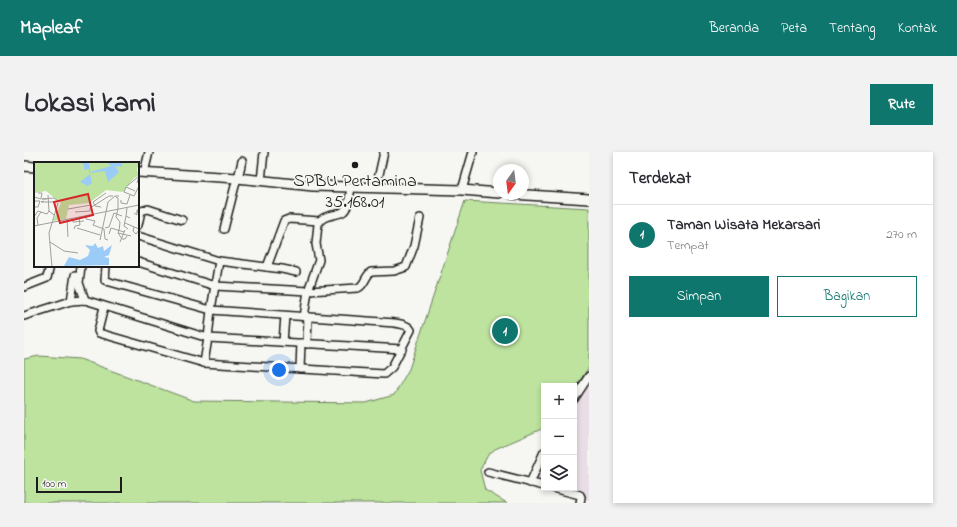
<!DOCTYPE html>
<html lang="id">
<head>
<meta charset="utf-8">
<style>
  :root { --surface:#fff; --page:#f2f2f3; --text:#2b2b33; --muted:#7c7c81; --line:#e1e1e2; --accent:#0f766e }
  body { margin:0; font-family:"Indie Flower",sans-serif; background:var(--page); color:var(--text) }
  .controls { position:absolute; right:12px; bottom:12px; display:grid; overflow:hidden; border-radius:0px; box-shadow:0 2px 6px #0003 }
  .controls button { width:36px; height:36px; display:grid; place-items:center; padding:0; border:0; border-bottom:1px solid var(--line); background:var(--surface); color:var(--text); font:20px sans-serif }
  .compass { position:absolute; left:469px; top:12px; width:36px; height:36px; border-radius:50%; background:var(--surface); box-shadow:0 2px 6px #0003; rotate:194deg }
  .scale { position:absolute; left:12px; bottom:10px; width:86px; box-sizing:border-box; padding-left:4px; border:2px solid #1c1c1c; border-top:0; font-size:11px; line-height:14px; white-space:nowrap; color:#1c1c1c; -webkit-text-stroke:3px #f6f6f2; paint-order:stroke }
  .you { position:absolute; left:255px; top:218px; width:14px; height:14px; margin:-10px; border:3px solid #fff; border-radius:50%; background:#1a73e8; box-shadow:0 0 0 6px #1a73e833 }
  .badge { display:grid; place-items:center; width:26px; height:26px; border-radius:50%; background:var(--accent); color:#fff; font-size:13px; font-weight:700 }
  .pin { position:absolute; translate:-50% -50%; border:2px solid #fff; box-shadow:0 1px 4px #0006 }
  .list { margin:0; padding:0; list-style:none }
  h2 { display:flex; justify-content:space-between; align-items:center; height:52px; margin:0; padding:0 16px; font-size:17px }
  h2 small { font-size:13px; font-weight:400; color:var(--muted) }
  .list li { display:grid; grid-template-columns:26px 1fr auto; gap:12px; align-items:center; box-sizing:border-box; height:60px; padding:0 16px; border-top:1px solid var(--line) }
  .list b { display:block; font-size:15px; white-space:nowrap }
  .list p { margin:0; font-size:13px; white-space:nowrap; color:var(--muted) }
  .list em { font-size:13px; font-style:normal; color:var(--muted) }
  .actions { display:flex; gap:8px; padding:12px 16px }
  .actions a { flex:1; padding:9px 0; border:1px solid var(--accent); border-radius:0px; text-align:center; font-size:14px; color:var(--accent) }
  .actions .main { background:var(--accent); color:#fff }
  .icon { flex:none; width:22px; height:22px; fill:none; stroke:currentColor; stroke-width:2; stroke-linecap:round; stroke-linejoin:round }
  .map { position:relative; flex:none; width:565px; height:351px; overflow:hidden; border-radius:0px }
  header { display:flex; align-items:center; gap:24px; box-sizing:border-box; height:56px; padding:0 20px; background:var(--accent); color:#fff }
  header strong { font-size:19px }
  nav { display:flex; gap:22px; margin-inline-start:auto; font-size:14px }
  .intro { display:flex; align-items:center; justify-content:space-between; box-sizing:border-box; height:96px; padding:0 24px }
  h1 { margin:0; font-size:28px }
  .button { padding:10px 18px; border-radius:0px; background:var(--accent); color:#fff; font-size:14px; font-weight:700 }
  main { display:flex; gap:24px; padding:0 24px }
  aside { flex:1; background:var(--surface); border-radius:0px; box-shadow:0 2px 6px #0003 }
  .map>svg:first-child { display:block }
  .built { fill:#e9dde6 }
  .green { fill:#bde39e; stroke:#6c805d }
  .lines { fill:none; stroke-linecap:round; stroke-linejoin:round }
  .street-casing { stroke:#1c1c1c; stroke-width:10 }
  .secondary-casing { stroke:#1c1c1c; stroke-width:12 }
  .street { stroke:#f6f6f2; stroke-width:7 }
  .secondary { stroke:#f6f6f2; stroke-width:9 }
  .poi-dot { fill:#1c1c1c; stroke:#f6f6f2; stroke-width:1.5 }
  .labels { text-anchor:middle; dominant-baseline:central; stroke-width:3.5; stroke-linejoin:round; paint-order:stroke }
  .poi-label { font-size:18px; fill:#1c1c1c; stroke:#f6f6f2 }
  .inset-road { fill:none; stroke:#9f9f9c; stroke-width:1 }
  .view { fill:#d62828; fill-opacity:0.15; stroke:#d62828; stroke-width:2 }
  .inset-edge { fill:none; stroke:#1c1c1c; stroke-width:2 }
</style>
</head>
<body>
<header>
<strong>Mapleaf</strong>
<nav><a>Beranda</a><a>Peta</a><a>Tentang</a><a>Kontak</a></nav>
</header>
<div class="intro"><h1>Lokasi kami</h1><a class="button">Rute</a></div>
<main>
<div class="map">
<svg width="565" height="351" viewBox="0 0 565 351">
  <rect width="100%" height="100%" fill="#f6f6f2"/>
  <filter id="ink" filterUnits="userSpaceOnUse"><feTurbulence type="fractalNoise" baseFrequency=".025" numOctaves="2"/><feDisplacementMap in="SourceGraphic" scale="8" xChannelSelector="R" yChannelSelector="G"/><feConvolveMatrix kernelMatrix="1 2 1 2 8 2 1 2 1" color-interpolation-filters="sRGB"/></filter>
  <g filter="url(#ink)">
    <path class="built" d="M565,215V348L508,333L520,292V336H550V237Z"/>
    <path class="green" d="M441,49L565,56V215L550,237V234H520V276L471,297L464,303L456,318L461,338L483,351H0V207L15,204L56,207L170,249L342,251L370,243L385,217Z"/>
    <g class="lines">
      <g class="street-casing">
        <g id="street">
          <path d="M120,21L125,0"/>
          <path d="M214,26L218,9"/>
          <path d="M237,29L240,0"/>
          <path d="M352,36L360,0"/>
          <path d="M438,38L449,0"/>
          <path d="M114,73L117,59L124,57L158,68"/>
          <path d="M200,77L213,26"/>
          <path d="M114,84L195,109L258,117L272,120"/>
          <path d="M114,110L191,134L284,139L334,136C341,133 341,124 347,120L370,119L382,115L390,94L396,66"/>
          <path d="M57,114L55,131L61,148"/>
          <path d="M243,115L260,69L265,67L296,69"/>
          <path d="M0,135L23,126L26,114"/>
          <path d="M47,149L51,123"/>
          <path d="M80,155L74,179L75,181L180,211L360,222L368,215L387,178C383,170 366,171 358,170L187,158L86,130L81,128L82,114"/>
          <path d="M0,164L47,149L61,148L184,186L378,197"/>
          <path d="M280,165L284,139L295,108L292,92L294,72C299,61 313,65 320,59C325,55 326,41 327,35"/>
          <path d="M259,190L261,164"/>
          <path d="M283,192L284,165"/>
          <path d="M180,211L184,186L187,158L195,109"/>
          <path d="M276,217L277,191"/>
          <path d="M550,247L565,224"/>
          <path d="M464,320L520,334"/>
          <path d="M506,331L520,300"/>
          <path d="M529,336L556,343L557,345L556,351"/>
        </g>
      </g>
      <g class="secondary-casing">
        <g id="secondary">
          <path d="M0,14L11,15"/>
          <path d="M114,20L213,26L289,34L438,38L475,41"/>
          <path d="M488,42L565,47"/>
        </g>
      </g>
      <use href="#street" class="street"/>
      <use href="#secondary" class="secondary"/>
    </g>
  </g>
  <circle class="poi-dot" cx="331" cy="13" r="4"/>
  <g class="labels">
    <g class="poi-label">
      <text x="331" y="30">SPBU Pertamina<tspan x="331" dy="21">35.168.01</tspan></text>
    </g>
  </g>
  <g transform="translate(10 10)">
    <rect width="105" height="105" fill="#f6f6f2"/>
    <path d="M0,0H105L103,8L105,13L100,16L89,30L72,28L55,41L35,43L32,57L19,59L27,41L12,29L0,31Z" fill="#bde39e"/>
    <path d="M46,0L55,1L56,10L77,4L73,0H93L88,2L87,5L81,4L85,10L74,20L71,9L55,11V7L50,8V3ZM56,12L58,21L54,24L46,20ZM61,81L64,86L69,84L70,89L78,83L75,93L70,95L75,96V103L30,104L35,95L46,98L54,94L56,88L51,83L59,84Z" fill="#9bcbf7"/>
    <path class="inset-road" d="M93,24L105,14L103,21M101,29L92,25L90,30L100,34L105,24M14,33L15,49L20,53M0,35L7,37L8,31H4M82,35L84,36V47M13,37H8L20,36L23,38M87,38V41L93,42L96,33M0,39H6L4,45H0M10,39L7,40H21M67,45L61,44L59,40L72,31M93,46L92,54L96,56M34,47L57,43M84,47L82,55L86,60L85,69M41,50L56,49V46L75,34H79M72,50L74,40L81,34H85M100,51L103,53V48H104L103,51M52,54V57L61,59M92,54L90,64L94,67M0,55L4,49L13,52L15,49M38,56L39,60L50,59M33,57L34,75M61,59L59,63L70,67L71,77L74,78M91,61L105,67M4,63L3,56L7,50M0,64L105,43M100,65L99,69L102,72L105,68M43,66L66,73M71,66L75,65L80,51L88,54M40,67L41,64L46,63L45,55M85,68L84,71L97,74M84,71L88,77H91L93,74M75,72L77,66L90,70M66,78L72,50M16,80L30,89L44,91M86,80L91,68M18,105L15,71L24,41"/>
    <path class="view" d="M54,32L59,53L26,61L20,40Z"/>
    <rect width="105" height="105" class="inset-edge"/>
  </g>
</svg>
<div class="controls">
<button>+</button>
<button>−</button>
<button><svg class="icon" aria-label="layers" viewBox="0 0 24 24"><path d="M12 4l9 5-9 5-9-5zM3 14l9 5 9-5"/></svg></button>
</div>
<svg class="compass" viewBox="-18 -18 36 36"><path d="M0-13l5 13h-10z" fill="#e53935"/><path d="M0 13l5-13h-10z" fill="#7c7c81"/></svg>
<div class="scale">100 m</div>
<div class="you"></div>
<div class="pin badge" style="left:481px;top:179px">1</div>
</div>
<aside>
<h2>Terdekat<small></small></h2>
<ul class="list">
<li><span class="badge">1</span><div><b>Taman Wisata Mekarsari</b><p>Tempat</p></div><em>270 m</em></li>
</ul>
<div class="actions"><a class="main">Simpan</a><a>Bagikan</a></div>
</aside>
</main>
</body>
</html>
